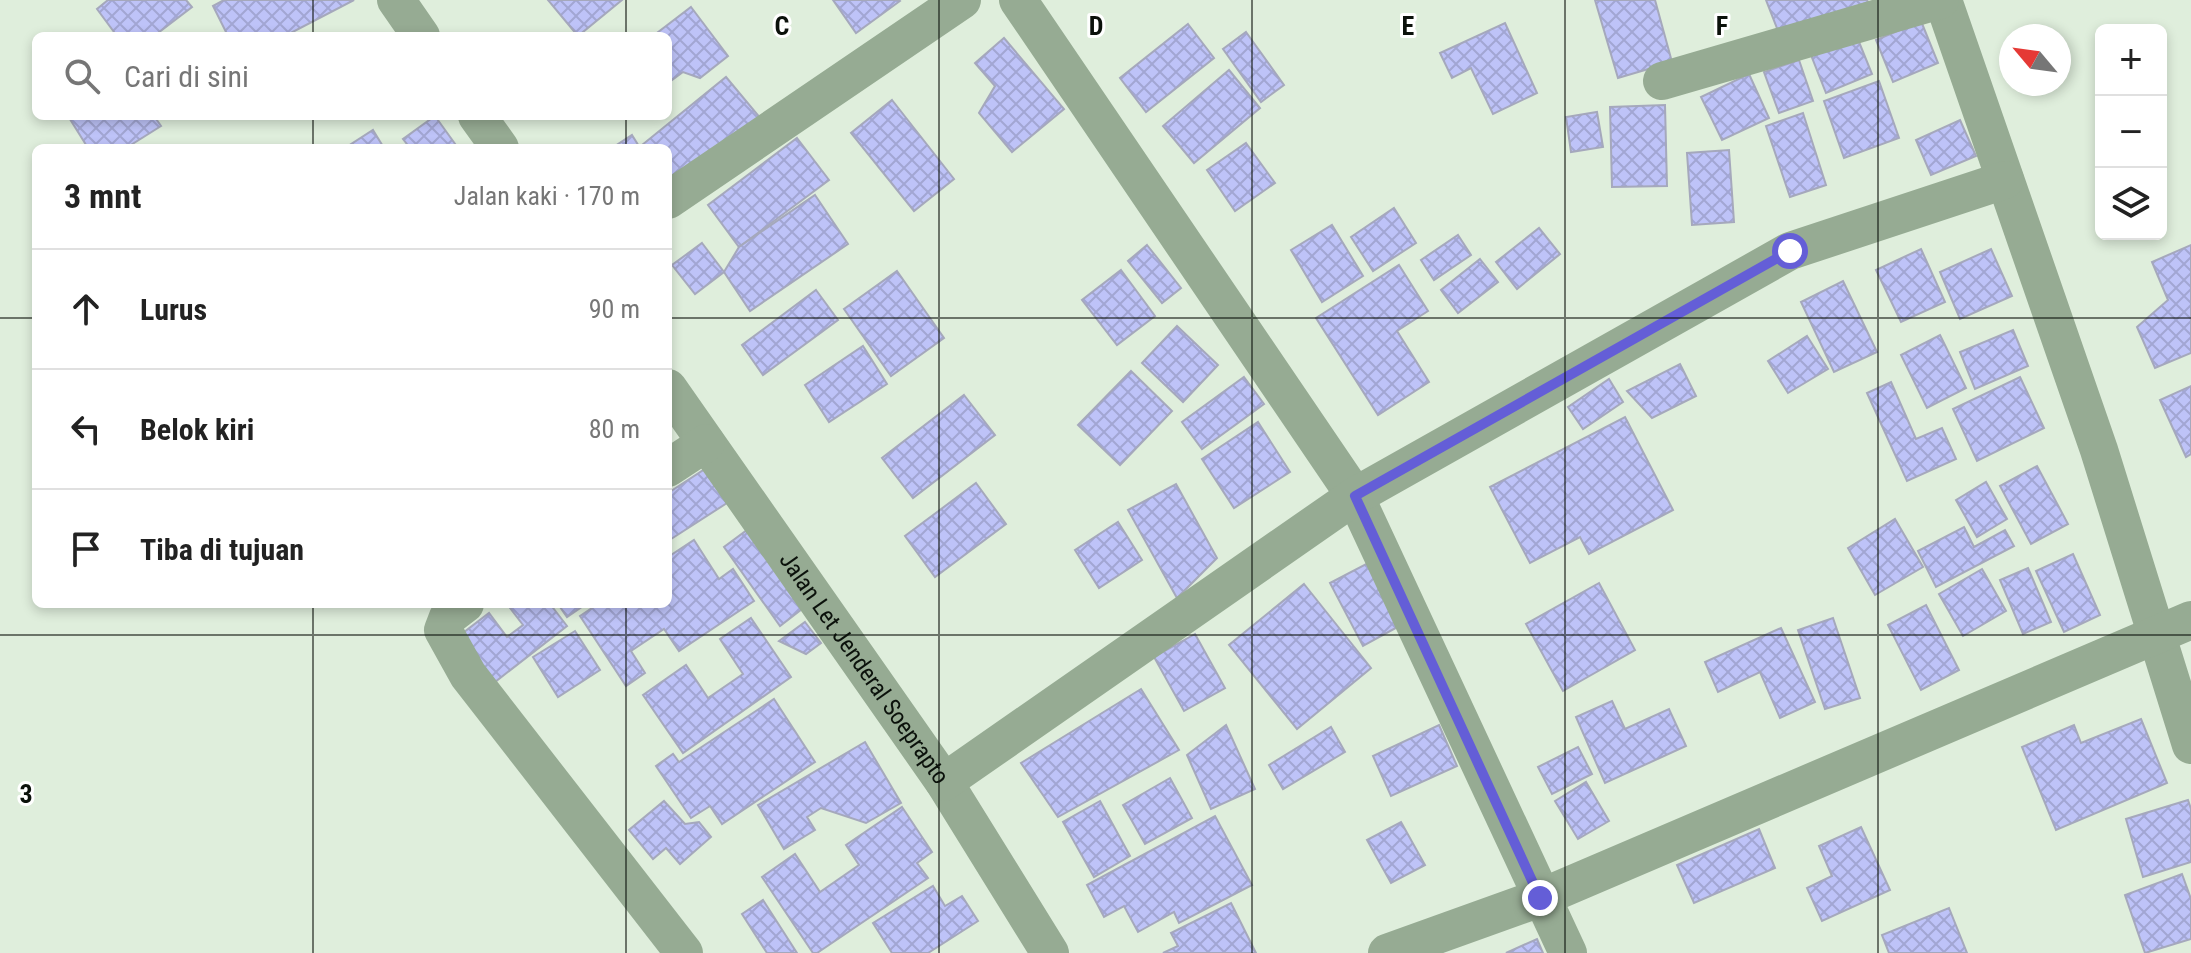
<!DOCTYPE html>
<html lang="id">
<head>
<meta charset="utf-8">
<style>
  :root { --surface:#fff; --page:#f6f6f6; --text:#222; --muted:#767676; --line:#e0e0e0 }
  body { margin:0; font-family:"Roboto Condensed",sans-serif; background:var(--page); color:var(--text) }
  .controls { position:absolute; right:24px; top:24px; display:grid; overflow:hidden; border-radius:12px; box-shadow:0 4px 12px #0003 }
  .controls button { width:72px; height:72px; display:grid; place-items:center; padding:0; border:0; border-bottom:2px solid var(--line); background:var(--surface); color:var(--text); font:40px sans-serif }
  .compass { position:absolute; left:1999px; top:24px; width:72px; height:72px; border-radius:50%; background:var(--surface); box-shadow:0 4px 12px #0003; rotate:299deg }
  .stop { position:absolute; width:24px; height:24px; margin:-18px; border:6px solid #645ed7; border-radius:50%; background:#fff }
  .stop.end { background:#645ed7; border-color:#fff; box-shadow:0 2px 8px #0008 }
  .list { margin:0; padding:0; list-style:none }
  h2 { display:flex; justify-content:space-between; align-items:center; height:104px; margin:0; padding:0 32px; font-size:34px }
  h2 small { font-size:26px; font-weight:400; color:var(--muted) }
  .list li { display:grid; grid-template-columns:52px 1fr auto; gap:24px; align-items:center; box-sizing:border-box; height:120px; padding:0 32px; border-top:2px solid var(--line) }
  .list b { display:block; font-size:30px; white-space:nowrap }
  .list em { font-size:26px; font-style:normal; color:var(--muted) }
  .icon { flex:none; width:44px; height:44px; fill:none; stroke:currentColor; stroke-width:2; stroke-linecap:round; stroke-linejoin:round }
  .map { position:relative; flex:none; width:2191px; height:953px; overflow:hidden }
  .search { position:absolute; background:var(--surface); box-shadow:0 4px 12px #0003; left:32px; top:32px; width:640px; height:88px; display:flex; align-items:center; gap:20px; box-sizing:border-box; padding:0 28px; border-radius:12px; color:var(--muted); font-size:30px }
  .panel { position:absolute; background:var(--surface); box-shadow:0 4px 12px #0003; left:32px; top:144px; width:640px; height:464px; border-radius:12px }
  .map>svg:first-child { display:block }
  .building { fill:url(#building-cross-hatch); stroke:#a5a8bc; stroke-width:2 }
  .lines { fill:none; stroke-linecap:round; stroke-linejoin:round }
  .street { stroke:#96ab93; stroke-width:38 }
  .route { stroke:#645ed7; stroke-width:10 }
  .grid { fill:none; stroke:#0b110b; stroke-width:2; stroke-opacity:0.55 }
  .labels { text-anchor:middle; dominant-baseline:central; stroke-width:6; stroke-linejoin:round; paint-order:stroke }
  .street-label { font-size:24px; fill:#0b110b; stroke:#fff }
  .grid-label { font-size:26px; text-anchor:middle; font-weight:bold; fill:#0b110b; stroke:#fff; stroke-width:6; stroke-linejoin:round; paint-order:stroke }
</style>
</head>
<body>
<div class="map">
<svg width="2191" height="953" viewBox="0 0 2191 953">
  <defs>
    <pattern id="building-cross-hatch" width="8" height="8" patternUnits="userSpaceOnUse" patternTransform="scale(2)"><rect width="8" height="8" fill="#bec3f8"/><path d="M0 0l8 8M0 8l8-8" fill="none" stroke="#a2a6d3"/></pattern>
  </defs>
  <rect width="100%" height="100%" fill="#dfeedc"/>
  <g class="building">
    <path d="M108,0H186L192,7L154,36H117L97,9Z"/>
    <path d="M224,0H354L285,36H228L213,6Z"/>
    <path d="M548,0H622L578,36Z"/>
    <path d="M833,0H899L900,1L856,33Z"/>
    <path d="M1595,0H1655L1672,62L1618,78Z"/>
    <path d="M1766,0H1867L1868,2L1780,36Z"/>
    <path d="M691,7L728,56L700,78L683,72L668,83V36H653Z"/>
    <path d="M1921,21L1938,63L1893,82L1876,40Z"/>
    <path d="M1505,23L1537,93L1493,114L1471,68L1452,78L1440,53Z"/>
    <path d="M1188,24L1214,58L1146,112L1120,78Z"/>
    <path d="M1246,32L1284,85L1261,102L1223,49Z"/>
    <path d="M1857,37L1872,74L1826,93L1811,55Z"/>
    <path d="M1004,38L1064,109L1012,152L979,113L995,86L975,63Z"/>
    <path d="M1799,60L1813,101L1779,113L1764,72Z"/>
    <path d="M1229,70L1260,108L1194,163L1163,126Z"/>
    <path d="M1749,74L1769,118L1722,140L1701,97Z"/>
    <path d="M726,77L762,120L678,189L668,177V148H645L642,145Z"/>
    <path d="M1879,81L1899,138L1844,158L1824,101Z"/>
    <path d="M892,100L954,179L914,211L851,133Z"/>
    <path d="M1665,105L1667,186L1612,187L1610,107Z"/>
    <path d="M1597,112L1603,147L1571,152L1566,117Z"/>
    <path d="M1803,113L1826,185L1790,197L1766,126Z"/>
    <path d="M68,116H154L161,126L126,148H88Z"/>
    <path d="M435,116L458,148H410L403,139Z"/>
    <path d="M1960,120L1976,156L1931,175L1916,140Z"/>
    <path d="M373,130L384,148H345Z"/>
    <path d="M632,135L640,148H612Z"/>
    <path d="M797,138L829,180L739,247L708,205Z"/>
    <path d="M1246,143L1275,183L1235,211L1207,170Z"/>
    <path d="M1729,150L1734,222L1692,225L1687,153Z"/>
    <path d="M815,195L848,244L750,311L724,272L739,247Z"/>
    <path d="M1394,208L1416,243L1373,271L1351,237Z"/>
    <path d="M1332,225L1363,276L1322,302L1291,250Z"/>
    <path d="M1539,228L1560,254L1517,289L1496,262Z"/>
    <path d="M1458,235L1471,255L1434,280L1421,260Z"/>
    <path d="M702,243L724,272L695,294L672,265Z"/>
    <path d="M1147,245L1181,288L1162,303L1128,261Z"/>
    <path d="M2191,245V353L2155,368L2137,327L2168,300L2152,262Z"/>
    <path d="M1921,249L1945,302L1901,322L1876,270Z"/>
    <path d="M1991,249L2012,296L1960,319L1940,272Z"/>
    <path d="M1480,259L1498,282L1458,313L1441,290Z"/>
    <path d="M1399,265L1428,311L1397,331L1429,382L1378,415L1316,318Z"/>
    <path d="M1121,270L1155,316L1117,345L1082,300Z"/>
    <path d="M897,271L944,338L891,376L844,309Z"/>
    <path d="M1843,281L1877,352L1834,372L1801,302Z"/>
    <path d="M816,290L838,320L763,375L742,345Z"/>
    <path d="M1177,326L1218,365L1183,402L1142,363Z"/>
    <path d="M2013,330L2028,366L1975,389L1960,352Z"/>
    <path d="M1940,335L1966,388L1927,408L1901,355Z"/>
    <path d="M1807,336L1828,369L1788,393L1768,361Z"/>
    <path d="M863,346L887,384L829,422L805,385Z"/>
    <path d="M1680,364L1696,396L1652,418L1627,391Z"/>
    <path d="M1131,371L1172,411L1120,465L1078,425Z"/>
    <path d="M1244,377L1264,404L1202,449L1182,422Z"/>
    <path d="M2020,377L2044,428L1977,461L1953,409Z"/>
    <path d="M1609,379L1623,402L1583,429L1568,407Z"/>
    <path d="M1891,382L1916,439L1942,428L1956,459L1907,481L1867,393Z"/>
    <path d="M2191,386V454L2186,457L2160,400Z"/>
    <path d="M964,395L995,435L913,498L882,458Z"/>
    <path d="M1625,417L1673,510L1589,554L1580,537L1530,563L1490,487Z"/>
    <path d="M1258,422L1290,472L1234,508L1202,459Z"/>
    <path d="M2037,466L2068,524L2031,544L2000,486Z"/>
    <path d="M705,469L727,503L668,541V493Z"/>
    <path d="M1986,482L2007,519L1977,537L1956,500Z"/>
    <path d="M976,483L1006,524L935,577L905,536Z"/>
    <path d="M1176,484L1217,558L1177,598L1128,510Z"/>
    <path d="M1895,519L1923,567L1875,595L1848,548Z"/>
    <path d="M1118,522L1142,560L1099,588L1075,550Z"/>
    <path d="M1964,527L1974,547L2005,530L2014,546L1936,587L1918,551Z"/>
    <path d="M747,530L802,609L780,626L724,547Z"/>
    <path d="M694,540L719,579L733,569L754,601L679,651L664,629L631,651L645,673L626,686L580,616L598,604H668V557Z"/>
    <path d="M2073,554L2100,615L2064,632L2036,571Z"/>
    <path d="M1370,562L1403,624L1363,646L1330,583Z"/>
    <path d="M2028,568L2051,622L2023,634L2000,580Z"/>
    <path d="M1982,569L2006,611L1963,636L1939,594Z"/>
    <path d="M1599,583L1635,650L1563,691L1526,624Z"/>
    <path d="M1304,584L1371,668L1297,729L1229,645Z"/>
    <path d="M507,604H550L567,626L495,682L459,636L489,613L507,637L523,625Z"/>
    <path d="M558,604H586L567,617Z"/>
    <path d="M1926,605L1959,670L1921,690L1888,625Z"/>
    <path d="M751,618L791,677L683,753L643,695L686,665L708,698L743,674L720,639Z"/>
    <path d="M1833,618L1860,698L1825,709L1798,630Z"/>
    <path d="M805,622L821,643L806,654L779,641Z"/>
    <path d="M1781,628L1815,702L1780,718L1760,672L1718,692L1705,662Z"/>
    <path d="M575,631L600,670L558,697L533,657Z"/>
    <path d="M1195,634L1225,688L1184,711L1154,657Z"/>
    <path d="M1141,689L1179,750L1058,817L1021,763Z"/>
    <path d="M774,699L815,762L722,824L710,806L691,818L656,766L673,754L679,762Z"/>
    <path d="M1612,701L1625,729L1669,709L1686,746L1605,783L1576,717Z"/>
    <path d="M2141,719L2167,783L2056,830L2022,747L2074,725L2081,743Z"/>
    <path d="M1226,725L1255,789L1211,809L1187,755Z"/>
    <path d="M1439,725L1457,766L1391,796L1373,756Z"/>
    <path d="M1331,727L1345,752L1283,789L1269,765Z"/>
    <path d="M865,742L901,803L866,823L821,808L807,817L815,830L784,849L758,805Z"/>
    <path d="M1578,747L1592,774L1552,794L1538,767Z"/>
    <path d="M1170,778L1192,818L1145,844L1123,805Z"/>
    <path d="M1586,782L1609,821L1578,839L1555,801Z"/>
    <path d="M2188,800L2191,809V862L2143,877L2126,819Z"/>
    <path d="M664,801L685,824L699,822L711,837L680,864L666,848L653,859L629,830Z"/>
    <path d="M1100,801L1130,856L1094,877L1063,822Z"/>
    <path d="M902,807L932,852L917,863L928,878L817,953H813L762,877L795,854L820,892L859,865L846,845Z"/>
    <path d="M1215,816L1252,885L1179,923L1174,912L1138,932L1124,906L1104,917L1087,885Z"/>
    <path d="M1401,822L1425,865L1391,883L1367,840Z"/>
    <path d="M1861,827L1890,890L1822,921L1807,888L1832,876L1819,846Z"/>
    <path d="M1759,829L1775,868L1694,903L1677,865Z"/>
    <path d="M2182,874L2191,899V939L2145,953L2125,895Z"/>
    <path d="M933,886L945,906L962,896L978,921L928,953H892L873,923Z"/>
    <path d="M763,900L797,953H767L742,914Z"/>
    <path d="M1231,903L1256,953H1163L1178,946L1171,933Z"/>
    <path d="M1949,908L1967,953H1889L1882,935Z"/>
    <path d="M1537,939L1543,953H1506Z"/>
  </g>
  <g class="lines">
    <g class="street">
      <path d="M396,0L421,36"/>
      <path d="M1018,0L1355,496L1568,953"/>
      <path d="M1943,0L2099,450L2191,745"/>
      <path d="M1662,81L1940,0"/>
      <path d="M477,116L500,148"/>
      <path d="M668,200L962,0"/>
      <path id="s1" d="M668,388L944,782L1050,953"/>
      <path d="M668,468L706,443"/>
      <path d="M465,604L448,617L443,630L468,675L684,953"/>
      <path d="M944,782L1355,496L1790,251L2005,180"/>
      <path d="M1387,953L1540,898L2191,620"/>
    </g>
  </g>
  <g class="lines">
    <path class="route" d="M1540,898L1355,496L1790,251"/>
  </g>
  <path class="grid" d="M313,0V36M626,0V36M939,0V953M1252,0V953M1565,0V953M1878,0V953M313,116V148M626,116V148M0,318H36M668,318H2191M313,604V953M626,604V953M0,635H2191"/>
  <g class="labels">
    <g class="street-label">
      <text stroke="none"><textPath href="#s1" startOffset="342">Jalan Let Jenderal Soeprapto</textPath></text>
    </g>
  </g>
  <g class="grid-label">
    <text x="782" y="35">C</text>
    <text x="1096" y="35">D</text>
    <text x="1408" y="35">E</text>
    <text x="1722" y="35">F</text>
    <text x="26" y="803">3</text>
  </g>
</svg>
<div class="controls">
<button>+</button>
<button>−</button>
<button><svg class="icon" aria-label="layers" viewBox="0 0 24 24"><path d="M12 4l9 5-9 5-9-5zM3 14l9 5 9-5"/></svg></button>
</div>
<svg class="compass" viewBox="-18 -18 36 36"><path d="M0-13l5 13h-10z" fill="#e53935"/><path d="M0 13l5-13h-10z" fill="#767676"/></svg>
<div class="stop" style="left:1790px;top:251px"></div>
<div class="stop end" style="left:1540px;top:898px"></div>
<div class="search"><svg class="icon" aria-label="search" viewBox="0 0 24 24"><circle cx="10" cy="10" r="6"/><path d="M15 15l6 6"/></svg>Cari di sini</div>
<section class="panel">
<h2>3 mnt<small>Jalan kaki · 170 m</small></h2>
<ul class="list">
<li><svg class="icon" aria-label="ahead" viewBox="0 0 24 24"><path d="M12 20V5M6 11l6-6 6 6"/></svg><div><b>Lurus</b></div><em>90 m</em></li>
<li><svg class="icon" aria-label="left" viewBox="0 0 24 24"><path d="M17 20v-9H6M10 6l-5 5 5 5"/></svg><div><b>Belok kiri</b></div><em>80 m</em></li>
<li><svg class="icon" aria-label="arrive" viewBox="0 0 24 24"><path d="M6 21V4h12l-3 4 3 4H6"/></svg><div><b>Tiba di tujuan</b></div></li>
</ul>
</section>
</div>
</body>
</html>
